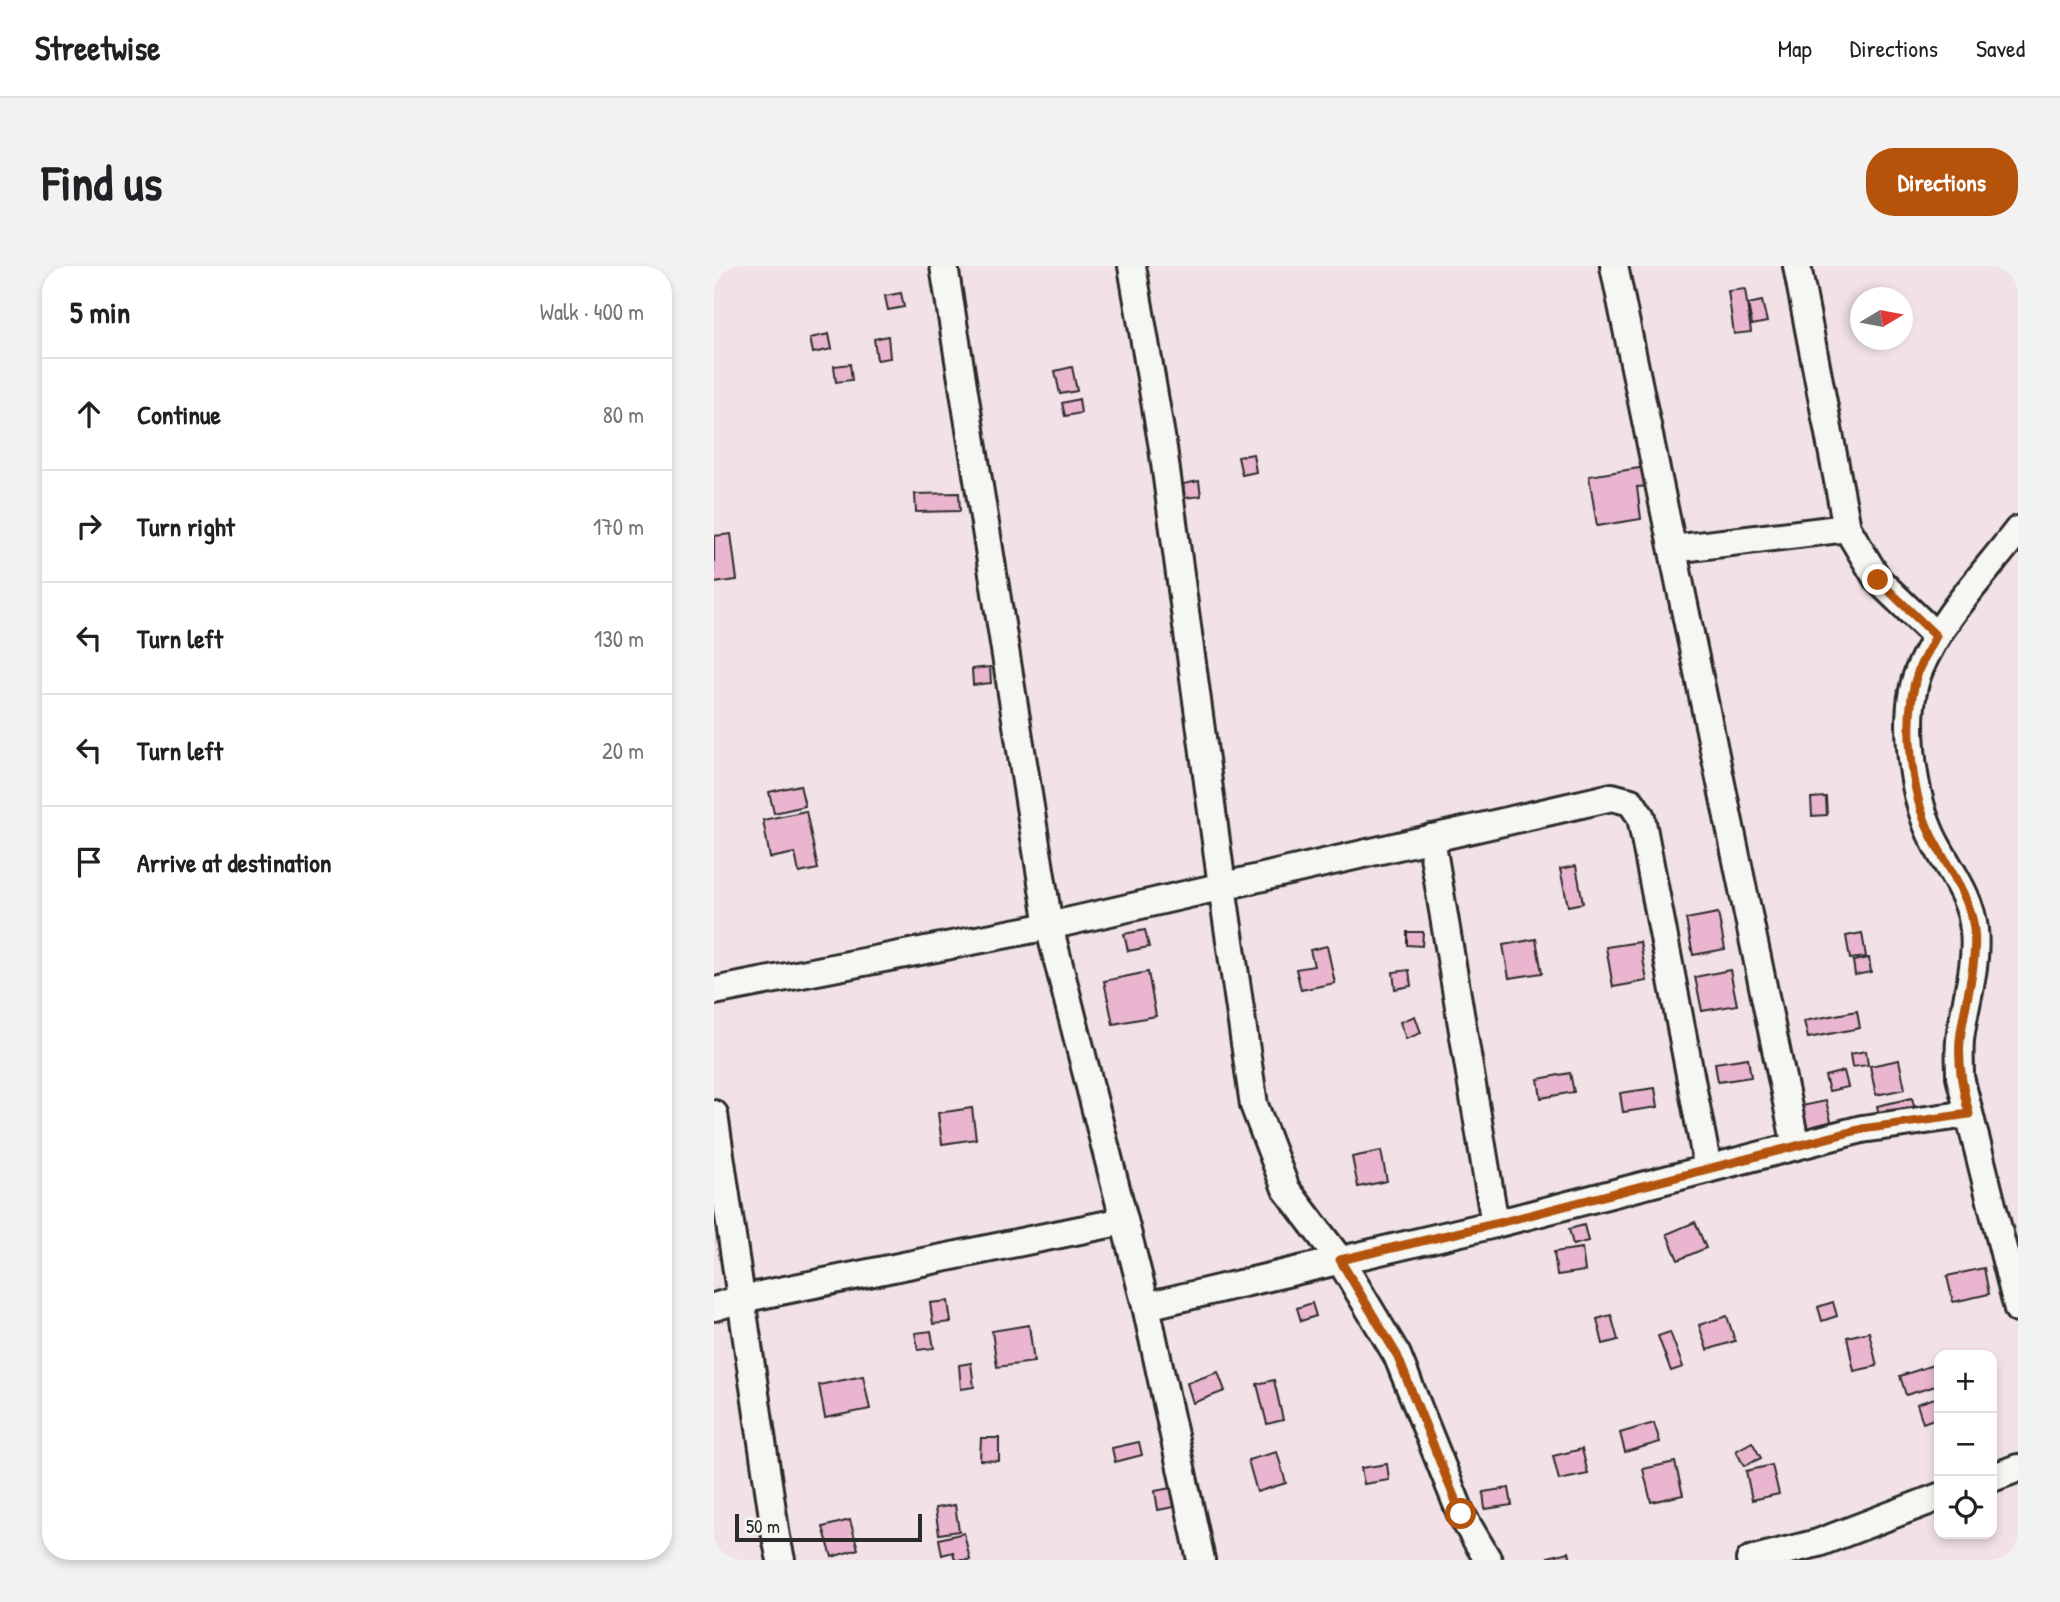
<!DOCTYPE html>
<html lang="en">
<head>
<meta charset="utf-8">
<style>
  :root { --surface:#fff; --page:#f2f2f2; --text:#202124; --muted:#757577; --line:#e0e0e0; --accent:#b45309 }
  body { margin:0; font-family:"Patrick Hand",sans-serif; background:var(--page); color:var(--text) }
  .controls { position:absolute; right:21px; bottom:21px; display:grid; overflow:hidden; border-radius:14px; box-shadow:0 4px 10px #0003 }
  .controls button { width:63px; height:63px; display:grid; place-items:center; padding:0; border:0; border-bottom:2px solid var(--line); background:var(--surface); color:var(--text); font:35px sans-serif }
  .compass { position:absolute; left:1136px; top:21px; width:63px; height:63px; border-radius:50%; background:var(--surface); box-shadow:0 4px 10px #0003; rotate:80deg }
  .scale { position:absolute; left:21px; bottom:18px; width:187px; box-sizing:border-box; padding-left:7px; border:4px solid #2b2b2b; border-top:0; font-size:19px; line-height:24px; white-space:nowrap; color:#2b2b2b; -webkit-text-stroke:5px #f6f6f2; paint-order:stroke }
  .stop { position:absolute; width:21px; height:21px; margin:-16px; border:5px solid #b45309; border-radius:50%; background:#fff }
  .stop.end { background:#b45309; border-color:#fff; box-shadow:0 2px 7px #0008 }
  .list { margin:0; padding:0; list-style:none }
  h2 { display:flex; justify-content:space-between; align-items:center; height:91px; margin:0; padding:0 28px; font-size:30px }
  h2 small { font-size:23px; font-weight:400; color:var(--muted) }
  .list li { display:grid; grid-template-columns:46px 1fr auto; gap:21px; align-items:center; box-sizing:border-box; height:112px; padding:0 28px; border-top:2px solid var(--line) }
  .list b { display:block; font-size:26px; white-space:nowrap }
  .list em { font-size:23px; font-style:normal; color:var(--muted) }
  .icon { flex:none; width:38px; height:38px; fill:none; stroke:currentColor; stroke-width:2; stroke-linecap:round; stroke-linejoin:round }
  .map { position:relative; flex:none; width:1304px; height:1294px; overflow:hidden; border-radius:28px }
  header { display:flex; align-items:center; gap:42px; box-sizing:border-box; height:98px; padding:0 35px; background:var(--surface); border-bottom:2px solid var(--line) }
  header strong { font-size:33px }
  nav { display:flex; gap:38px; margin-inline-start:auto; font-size:24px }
  .intro { display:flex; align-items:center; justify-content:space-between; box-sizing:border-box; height:168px; padding:0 42px }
  h1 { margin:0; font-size:49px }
  .button { padding:18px 32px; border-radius:28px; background:var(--accent); color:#fff; font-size:24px; font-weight:700 }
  main { display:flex; gap:42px; padding:0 42px }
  aside { flex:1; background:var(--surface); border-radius:28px; box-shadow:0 4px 10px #0003 }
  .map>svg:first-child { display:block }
  .building { fill:#eab5cf; stroke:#2b2b2b; stroke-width:2 }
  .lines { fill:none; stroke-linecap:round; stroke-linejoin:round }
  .minor-casing { stroke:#2b2b2b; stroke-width:32 }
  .minor { stroke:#f6f6f2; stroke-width:26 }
  .route { stroke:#b45309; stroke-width:9 }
</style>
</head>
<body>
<header>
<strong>Streetwise</strong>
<nav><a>Map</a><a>Directions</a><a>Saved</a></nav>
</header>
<div class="intro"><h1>Find us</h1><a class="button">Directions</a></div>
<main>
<aside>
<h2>5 min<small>Walk · 400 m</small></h2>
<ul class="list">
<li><svg class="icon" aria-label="ahead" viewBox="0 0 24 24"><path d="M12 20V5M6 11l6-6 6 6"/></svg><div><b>Continue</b></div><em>80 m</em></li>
<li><svg class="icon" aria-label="right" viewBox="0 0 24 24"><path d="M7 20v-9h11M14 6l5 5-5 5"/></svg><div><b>Turn right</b></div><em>170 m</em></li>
<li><svg class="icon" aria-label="left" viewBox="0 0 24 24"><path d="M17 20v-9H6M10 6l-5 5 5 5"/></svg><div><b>Turn left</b></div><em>130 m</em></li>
<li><svg class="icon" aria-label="left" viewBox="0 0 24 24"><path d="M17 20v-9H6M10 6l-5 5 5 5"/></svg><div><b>Turn left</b></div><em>20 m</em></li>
<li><svg class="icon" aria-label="arrive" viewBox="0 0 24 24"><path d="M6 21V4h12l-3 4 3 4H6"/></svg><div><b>Arrive at destination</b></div></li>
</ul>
</aside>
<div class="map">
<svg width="1304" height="1294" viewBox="0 0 1304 1294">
  <rect width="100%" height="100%" fill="#f2e2e8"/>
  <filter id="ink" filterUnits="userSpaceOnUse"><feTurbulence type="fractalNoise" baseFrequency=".0143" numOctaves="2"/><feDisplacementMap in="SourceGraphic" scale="14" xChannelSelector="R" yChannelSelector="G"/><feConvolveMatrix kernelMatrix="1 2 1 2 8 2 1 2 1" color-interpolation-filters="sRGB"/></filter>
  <g filter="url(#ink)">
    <g class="building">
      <path d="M1031,23L1037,66L1020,68L1014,25Z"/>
      <path d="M187,27L190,41L174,44L171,30Z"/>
      <path d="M1048,35L1053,56L1038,59L1034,38Z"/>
      <path d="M115,68L118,83L99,87L96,72Z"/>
      <path d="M174,70L176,92L163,94L160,73Z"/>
      <path d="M136,98L138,114L122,116L120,100Z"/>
      <path d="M358,101L363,125L346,128L341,105Z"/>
      <path d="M365,133L367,147L351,150L348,137Z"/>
      <path d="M539,188L542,206L528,209L524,191Z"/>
      <path d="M932,201L935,220L923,221L927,253L883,260L875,210Z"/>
      <path d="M485,215L487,230L471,232L469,218Z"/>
      <path d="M245,227L246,245L202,246L201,228Z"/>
      <path d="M17,268L23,314L0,317V270Z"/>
      <path d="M276,401L277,417L259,419L258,403Z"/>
      <path d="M86,519L91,540L60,547L55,526Z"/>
      <path d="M1112,531L1113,549L1098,550L1097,532Z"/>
      <path d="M92,545L104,603L85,607L81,587L56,592L49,554Z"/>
      <path d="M862,600L869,637L854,640L846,603Z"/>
      <path d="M1004,647L1011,683L979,689L972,653Z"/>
      <path d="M431,664L435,681L414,685L410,668Z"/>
      <path d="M693,666H709L708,680L693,679Z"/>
      <path d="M1148,667L1152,691L1136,693L1132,670Z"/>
      <path d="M822,673L828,707L795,712L789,679Z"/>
      <path d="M926,676L933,715L899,721L892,681Z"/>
      <path d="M613,680L621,717L587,724L582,703L600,700L596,684Z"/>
      <path d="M1155,692L1157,706L1141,709L1139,695Z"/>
      <path d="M695,704L697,720L681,723L679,706Z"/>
      <path d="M1016,704L1023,739L988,745L981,711Z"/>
      <path d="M434,706L442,750L399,758L390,715Z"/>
      <path d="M1143,745L1146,762L1094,772L1090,755Z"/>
      <path d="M701,750L707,767L692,773L686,756Z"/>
      <path d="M1152,785L1154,799L1138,801L1136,788Z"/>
      <path d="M1034,792L1037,811L1004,816L1001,797Z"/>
      <path d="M1185,794L1191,823L1162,829L1156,800Z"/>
      <path d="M1130,805L1134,821L1115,825L1111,810Z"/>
      <path d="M856,807L860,826L827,832L824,813Z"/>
      <path d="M941,822L944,841L909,846L906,827Z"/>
      <path d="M1198,832L1202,848L1166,855L1163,840Z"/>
      <path d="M1112,835L1120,867L1091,874L1083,841Z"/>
      <path d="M258,842L262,873L228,878L224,847Z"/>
      <path d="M667,885L673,915L644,921L638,891Z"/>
      <path d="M981,956L992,982L964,994L953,968Z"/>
      <path d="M870,959L874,975L859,979L855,963Z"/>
      <path d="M868,982L871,1005L843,1009L840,986Z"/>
      <path d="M1270,1002L1275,1028L1239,1036L1233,1010Z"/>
      <path d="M234,1035L237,1056L219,1058L216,1037Z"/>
      <path d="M1119,1036L1123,1050L1108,1055L1104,1041Z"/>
      <path d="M598,1037L602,1050L587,1055L583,1042Z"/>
      <path d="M897,1049L904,1074L889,1078L883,1053Z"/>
      <path d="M1013,1050L1021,1075L993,1084L985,1059Z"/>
      <path d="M315,1059L320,1096L283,1101L278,1065Z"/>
      <path d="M217,1065L220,1082L204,1084L201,1067Z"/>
      <path d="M956,1066L969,1101L957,1105L944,1070Z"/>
      <path d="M1155,1066L1163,1100L1140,1105L1133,1071Z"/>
      <path d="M257,1097L260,1121L247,1123L245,1099Z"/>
      <path d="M1219,1099L1225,1119L1192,1129L1186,1110Z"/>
      <path d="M504,1106L511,1125L479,1137L473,1117Z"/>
      <path d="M149,1110L156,1143L111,1152L105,1119Z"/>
      <path d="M560,1114L569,1154L553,1158L543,1118Z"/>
      <path d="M1224,1131L1225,1151L1209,1157L1203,1138Z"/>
      <path d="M940,1157L946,1176L911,1186L906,1167Z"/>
      <path d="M267,1172H285V1195L266,1194Z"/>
      <path d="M425,1176L428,1189L401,1196L398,1182Z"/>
      <path d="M1038,1176L1047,1192L1030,1200L1022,1185Z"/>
      <path d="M868,1183L874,1208L845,1214L839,1190Z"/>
      <path d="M563,1186L572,1217L543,1226L534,1194Z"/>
      <path d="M961,1196L969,1229L937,1236L929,1203Z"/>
      <path d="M673,1198L675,1214L650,1218L647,1202Z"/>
      <path d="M1058,1199L1065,1228L1038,1234L1032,1205Z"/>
      <path d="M457,1222L460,1241L444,1244L441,1225Z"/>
      <path d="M795,1222L798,1239L771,1243L769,1226Z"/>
      <path d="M241,1239L245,1265L225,1268L221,1242Z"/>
      <path d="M136,1254L144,1283L118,1291L109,1261Z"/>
      <path d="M250,1267L256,1294H241L239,1286L228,1289L225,1273Z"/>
      <path d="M855,1286L857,1294H835L834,1291Z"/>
    </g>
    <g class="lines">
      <g class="minor-casing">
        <g id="minor">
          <path d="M230,0L335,660L432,1040L487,1294"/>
          <path d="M418,0L449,182L508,620L540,839L572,923L626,994L683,1089L747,1248L774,1294"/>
          <path d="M900,0L1082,880"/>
          <path d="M1083,0L1133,262L1164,314L1222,370"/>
          <path d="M1304,264C1272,306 1226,354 1206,402C1187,445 1198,526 1217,568C1231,599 1257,628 1260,664C1264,701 1250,738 1246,774C1245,786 1246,799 1246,811L1304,1043"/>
          <path d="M959,283L1133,262"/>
          <path d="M717,572L781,958"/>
          <path d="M0,725L335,660L898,531L917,536L927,551L994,903"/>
          <path d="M0,848L62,1271L67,1294"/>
          <path d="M432,1040L781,958L1148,863L1255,848"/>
          <path d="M0,1041L27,1033L410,955"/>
          <path d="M1278,1212L1304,1202"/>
          <path d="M1036,1294L1104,1277L1225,1231"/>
        </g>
      </g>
      <use href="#minor" class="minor"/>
    </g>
  </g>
  <g class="lines" filter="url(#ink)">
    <path class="route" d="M747,1248L683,1089L626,994L781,958L1148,863L1255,848C1249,823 1244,800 1246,774C1250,738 1264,700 1260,663C1256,630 1233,600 1218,571C1196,528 1188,449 1205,403C1209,392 1217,381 1222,370L1164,314"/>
  </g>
</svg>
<div class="controls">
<button>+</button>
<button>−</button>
<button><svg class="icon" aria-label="locate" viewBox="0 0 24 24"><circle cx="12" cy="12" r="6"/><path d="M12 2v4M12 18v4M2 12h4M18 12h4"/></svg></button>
</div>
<svg class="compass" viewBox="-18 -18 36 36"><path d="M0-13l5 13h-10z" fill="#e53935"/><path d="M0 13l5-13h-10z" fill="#757577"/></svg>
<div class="scale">50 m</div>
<div class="stop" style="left:747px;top:1248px"></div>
<div class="stop end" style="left:1164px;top:314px"></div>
</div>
</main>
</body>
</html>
